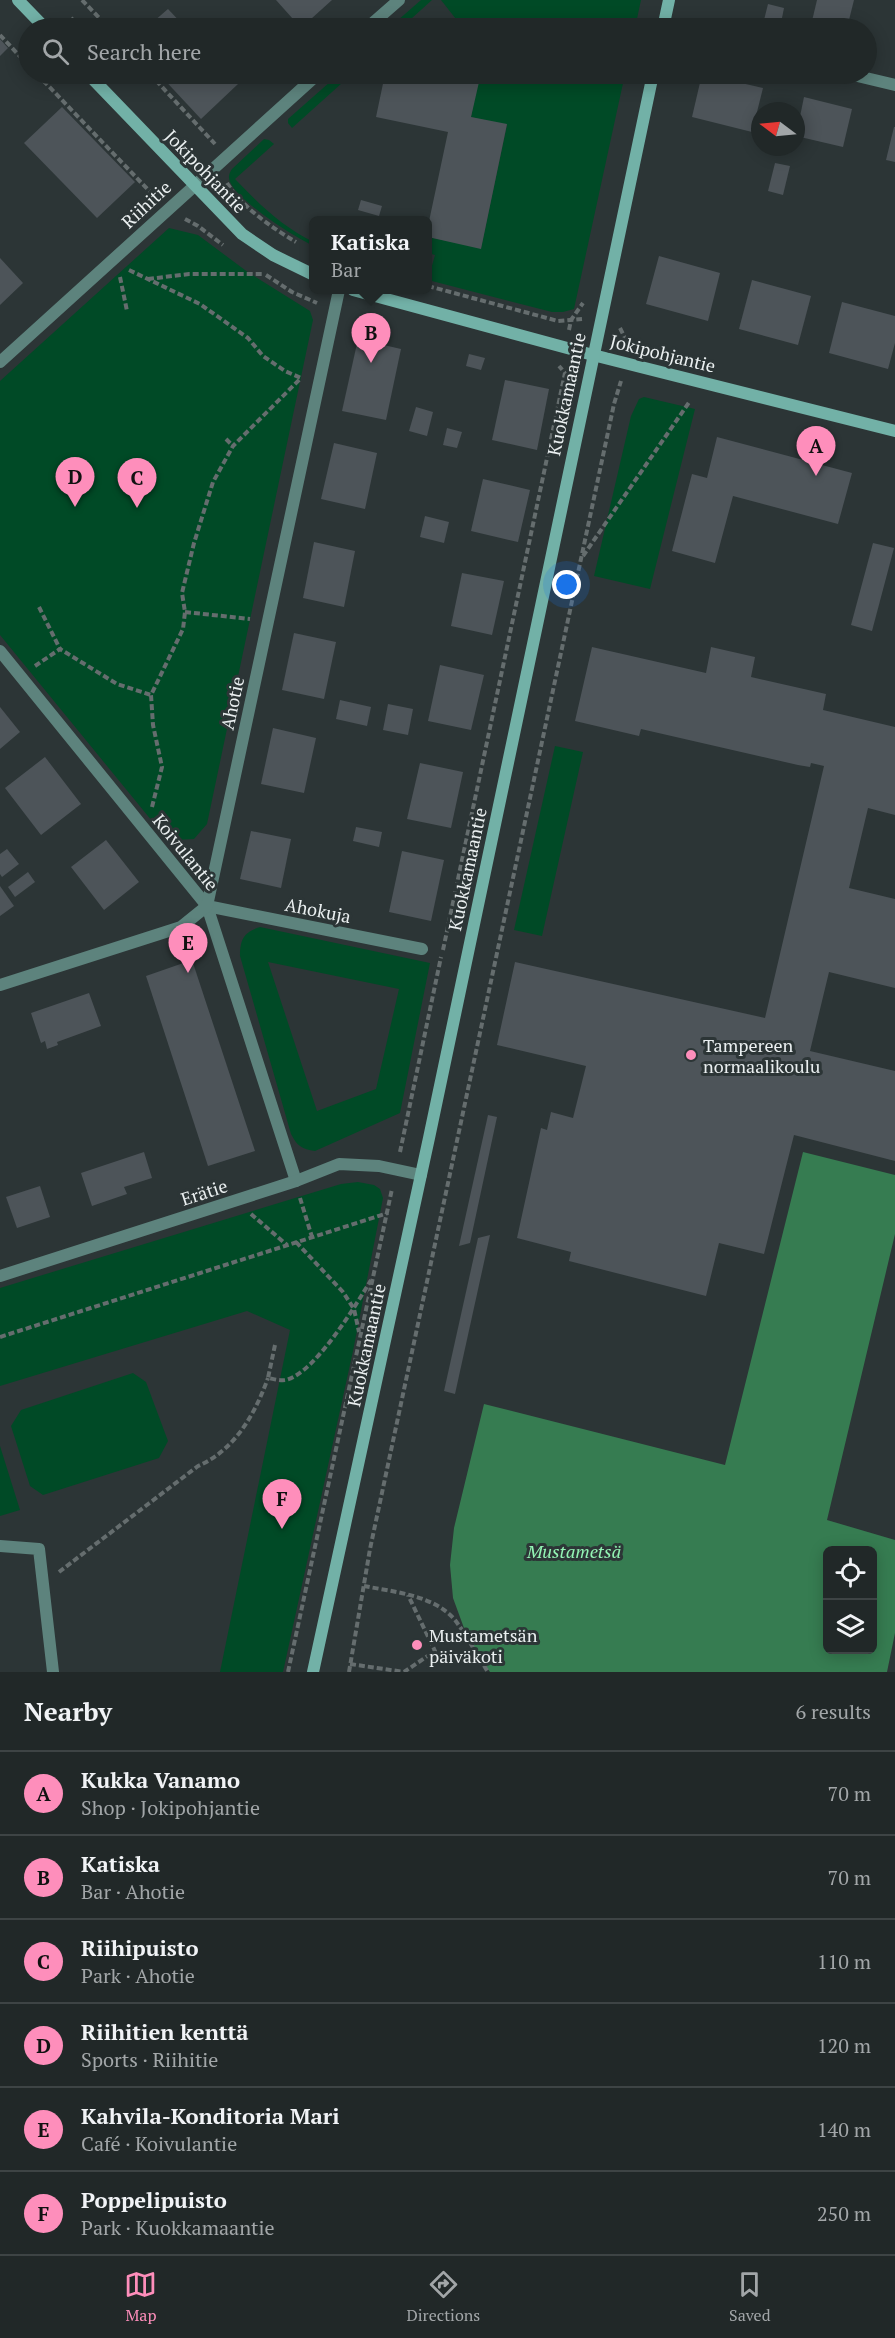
<!DOCTYPE html>
<html lang="en">
<head>
<meta charset="utf-8">
<style>
  :root { --surface:#212828; --page:#293030; --text:#f1f3f6; --muted:#a2a6a8; --line:#3e4445; --accent:#fe8ebb }
  body { margin:0; font-family:"PT Serif",serif; background:var(--page); color:var(--text) }
  .controls { position:absolute; right:18px; bottom:18px; display:grid; overflow:hidden; border-radius:9px; box-shadow:0 3px 15px #0003 }
  .controls button { width:54px; height:54px; display:grid; place-items:center; padding:0; border:0; border-bottom:2px solid var(--line); background:var(--surface); color:var(--text); font:30px sans-serif }
  .compass { position:absolute; left:751px; top:102px; width:54px; height:54px; border-radius:50%; background:var(--surface); box-shadow:0 3px 15px #0003; rotate:286deg }
  .you { position:absolute; left:567px; top:585px; width:21px; height:21px; margin:-15px; border:4px solid #fff; border-radius:50%; background:#1a73e8; box-shadow:0 0 0 9px #1a73e833 }
  .badge { display:grid; place-items:center; width:39px; height:39px; border-radius:50%; background:var(--accent); color:#111; font-size:20px; font-weight:700 }
  .pin { position:absolute; translate:-50% -50px; filter:drop-shadow(0 2px 3px #0008) }
  .pin::after { content:''; position:absolute; top:32px; width:21px; height:18px; background:inherit; clip-path:polygon(0 0,100% 0,50% 100%) }
  .popup { position:absolute; left:309px; top:216px; width:123px; height:78px; box-sizing:border-box; display:grid; place-content:center; border-radius:9px; background:var(--surface); filter:drop-shadow(0 2px 4px #0005); font-size:20px; white-space:nowrap; color:var(--muted) }
  .popup b { font-size:22px; color:var(--text) }
  .popup::after { content:''; position:absolute; left:50%; top:100%; margin-left:-12px; border:12px solid transparent; border-top-color:var(--surface) }
  .list { margin:0; padding:0; list-style:none }
  h2 { display:flex; justify-content:space-between; align-items:center; height:78px; margin:0; padding:0 24px; font-size:26px }
  h2 small { font-size:20px; font-weight:400; color:var(--muted) }
  .list li { display:grid; grid-template-columns:39px 1fr auto; gap:18px; align-items:center; box-sizing:border-box; height:84px; padding:0 24px; border-top:2px solid var(--line) }
  .list b { display:block; font-size:22px; white-space:nowrap }
  .list p { margin:0; font-size:20px; white-space:nowrap; color:var(--muted) }
  .list em { font-size:20px; font-style:normal; color:var(--muted) }
  .icon { flex:none; width:33px; height:33px; fill:none; stroke:currentColor; stroke-width:2; stroke-linecap:round; stroke-linejoin:round }
  .map { position:relative; flex:none; width:895px; height:1672px; overflow:hidden }
  .search { position:absolute; background:var(--surface); box-shadow:0 3px 15px #0003; left:18px; right:18px; top:18px; height:66px; display:flex; align-items:center; gap:15px; box-sizing:border-box; padding:0 21px; border-radius:33px; color:var(--muted); font-size:22px }
  .sheet { height:582px; background:var(--surface) }
  nav { display:flex; justify-content:space-around; align-items:center; box-sizing:border-box; height:84px; border-top:2px solid var(--line); background:var(--surface); font-size:16px; color:var(--muted) }
  nav a { display:grid; justify-items:center; gap:3px }
  nav .on { color:var(--accent) }
  .map>svg:first-child { display:block }
  .green { fill:#004a26; fill-rule:evenodd }
  .forest { fill:#367c51; fill-rule:evenodd }
  .building { fill:#4d5459 }
  .lines { fill:none; stroke-linecap:round; stroke-linejoin:round }
  .path { stroke:#656d6e; stroke-width:4; stroke-dasharray:6 3; stroke-linecap:butt }
  .service { stroke:#5d837d; stroke-width:12 }
  .minor { stroke:#5d837d; stroke-width:12 }
  .secondary { stroke:#72b1a7; stroke-width:12 }
  .poi-dot { fill:#fe8ebb; stroke:#2c3536; stroke-width:2 }
  .labels { text-anchor:middle; dominant-baseline:central; stroke-width:6; stroke-linejoin:round; paint-order:stroke }
  .street-label { font-size:18px; fill:#eaeff0; stroke:#2c3536 }
  .poi-label { font-size:18px; fill:#eaeff0; stroke:#2c3536; text-anchor:start }
  .park-label { font-size:18px; font-style:italic; fill:#93f4b4; stroke:#2c3536 }
</style>
</head>
<body>
<div class="map">
<svg width="895" height="1672" viewBox="0 0 895 1672">
  <rect width="100%" height="100%" fill="#2c3536"/>
  <g class="green">
    <path d="M421,0H432L401,28H389Z"/>
    <path d="M441,0H641L635,28H463Z"/>
    <path d="M339,74H352L292,128L288,123V119Z"/>
    <path d="M456,74H625L574,309L563,312H552L428,280L435,255L428,253V237L481,248L507,125L471,117L478,82L455,77Z"/>
    <path d="M264,139L269,140L274,144L235,179C259,204 282,227 314,242V246C295,238 238,201 230,182C228,177 229,173 232,169Z"/>
    <path d="M169,228L198,235L249,273L310,311L313,320L207,824L194,839L174,840L161,832L0,635V381Z"/>
    <path d="M644,397L695,409L650,589L594,576L631,416L639,399Z"/>
    <path d="M555,746L583,752L542,936L514,930Z"/>
    <path d="M260,927L430,963L400,1113L315,1151C302,1149 297,1146 291,1134L240,956C240,939 244,932 260,927ZM268,962L399,989L376,1089L317,1111Z"/>
    <path d="M358,1182L374,1185L380,1189L383,1198L353,1351L283,1672H220L290,1330L247,1311L0,1386V1288L341,1184Z"/>
    <path d="M133,1373L146,1382L168,1441L159,1458L43,1495L30,1486L11,1426L21,1410Z"/>
    <path d="M0,1446L20,1510L0,1516Z"/>
  </g>
  <path class="forest" d="M803,1152L895,1175V1234L827,1520L895,1540V1633L887,1672H490L468,1639L453,1598L450,1565L454,1528L484,1404L725,1465ZM828,1550H872V1650H828Z"/>
  <g class="building">
    <path d="M276,0H332L301,28Z"/>
    <path d="M817,0H854L847,28L812,21Z"/>
    <path d="M768,4L784,8L780,28H762Z"/>
    <path d="M168,9L186,28H146Z"/>
    <path d="M0,39L8,48L0,56Z"/>
    <path d="M159,74H227L238,84L201,119Z"/>
    <path d="M385,74H441L479,82L471,117L507,124L481,249L428,237V226L448,132L376,117Z"/>
    <path d="M702,74L763,88L752,132L692,117Z"/>
    <path d="M804,97L852,109L843,147L796,136Z"/>
    <path d="M62,107L135,182L97,218L24,143Z"/>
    <path d="M894,127H895V162L886,160Z"/>
    <path d="M775,163L790,166L783,195L768,191Z"/>
    <path d="M361,200L382,206L379,216L358,210Z"/>
    <path d="M659,256L720,273L708,321L646,304Z"/>
    <path d="M0,258L23,283L0,305Z"/>
    <path d="M752,280L811,296L798,345L739,329Z"/>
    <path d="M842,302L895,316V343L888,369L829,353Z"/>
    <path d="M358,339L401,349L386,420L342,411Z"/>
    <path d="M469,354L485,358L481,370L466,366Z"/>
    <path d="M505,380L549,389L537,450L492,440Z"/>
    <path d="M416,407L433,412L427,436L409,431Z"/>
    <path d="M447,428L462,432L457,448L443,445Z"/>
    <path d="M717,437L852,473L838,524L733,496L715,563L672,551L692,474L707,478Z"/>
    <path d="M334,443L377,453L365,509L321,499Z"/>
    <path d="M483,479L530,490L518,542L471,531Z"/>
    <path d="M425,516L449,522L444,543L420,537Z"/>
    <path d="M314,542L355,551L344,607L303,598Z"/>
    <path d="M873,543L894,548L872,631L851,625Z"/>
    <path d="M462,573L504,581L492,635L451,626Z"/>
    <path d="M294,633L336,642L324,699L282,690Z"/>
    <path d="M592,647L706,673L711,647L755,657L751,677L826,694L823,710L895,727V815L868,808L849,888L895,899V988L829,972L810,1051L895,1071V1161L794,1135L764,1254L719,1243L706,1296L569,1261L571,1252L517,1238L541,1128L547,1130L551,1112L573,1118L586,1066L497,1045L515,962L765,1018L824,766L811,763L810,767L798,765L641,729L639,736L575,721Z"/>
    <path d="M440,665L484,675L471,730L428,721Z"/>
    <path d="M340,700L371,707L367,726L336,719Z"/>
    <path d="M388,704L413,709L408,735L383,730Z"/>
    <path d="M0,707L20,732L0,749Z"/>
    <path d="M273,728L316,738L304,793L261,784Z"/>
    <path d="M45,757L81,804L41,835L5,788Z"/>
    <path d="M420,763L463,772L451,828L407,819Z"/>
    <path d="M356,827L382,832L379,847L353,841Z"/>
    <path d="M251,831L291,839L281,888L240,879Z"/>
    <path d="M106,840L139,882L104,910L71,867Z"/>
    <path d="M7,849L19,864L2,877L0,874V854Z"/>
    <path d="M402,851L444,860L431,921L389,912Z"/>
    <path d="M28,872L35,882L15,897L8,887Z"/>
    <path d="M0,886L14,906L0,916Z"/>
    <path d="M192,960L255,1151L208,1166L146,976Z"/>
    <path d="M89,993L101,1026L57,1042L58,1045L47,1049L45,1041L41,1043L31,1013Z"/>
    <path d="M488,1115L497,1117L470,1243L459,1246Z"/>
    <path d="M144,1152L152,1178L124,1187L127,1194L92,1206L81,1173Z"/>
    <path d="M40,1186L50,1217L17,1228L6,1197Z"/>
    <path d="M490,1235L455,1394L444,1391L478,1238Z"/>
  </g>
  <g class="lines">
    <g class="path">
      <path d="M82,0L109,28"/>
      <path d="M71,18L81,28"/>
      <path d="M0,35L28,65"/>
      <path d="M37,74L155,197"/>
      <path d="M150,74L215,144"/>
      <path d="M227,183C242,207 271,227 296,242"/>
      <path d="M185,219L198,226L223,245"/>
      <path d="M129,270L200,304L248,338L263,356L285,371L301,378"/>
      <path d="M266,275L292,292L317,303"/>
      <path d="M120,277L127,311"/>
      <path d="M148,279L189,274H264"/>
      <path d="M428,286L558,321L582,319"/>
      <path d="M620,328L625,338L631,340L630,345"/>
      <path d="M569,330L571,320L583,303"/>
      <path d="M226,439L233,446"/>
      <path d="M583,556L690,401"/>
      <path d="M39,607L60,649"/>
      <path d="M185,612L250,619"/>
      <path d="M35,666L60,649L117,684L151,695"/>
      <path d="M152,807L162,767L153,725L151,695L183,629L185,612L182,593L194,543L213,482L233,446L300,379"/>
      <path d="M443,950L565,373L559,366"/>
      <path d="M400,1152L441,957"/>
      <path d="M300,1198L312,1237"/>
      <path d="M251,1214L287,1245"/>
      <path d="M296,1242L343,1292L354,1309L359,1332"/>
      <path d="M0,1337L388,1213"/>
      <path d="M275,1345L268,1378C274,1379 280,1381 286,1380C315,1373 356,1305 371,1280"/>
      <path d="M59,1572L198,1466C235,1450 255,1414 268,1378"/>
      <path d="M364,1586C394,1592 434,1595 455,1620C467,1636 477,1655 488,1672"/>
      <path d="M350,1664L404,1672L435,1651L408,1595"/>
      <path d="M288,1672L392,1189"/>
      <path d="M349,1672L370,1549L614,404L621,381"/>
    </g>
    <path class="service" d="M0,1546L39,1549L53,1672"/>
    <g class="minor">
      <path d="M367,28L399,0"/>
      <path d="M849,74L895,85"/>
      <path d="M0,362L318,74"/>
      <path d="M0,651L207,906L296,1181"/>
      <path d="M207,906L422,949"/>
      <path d="M0,985L181,927L207,906L339,290"/>
      <path d="M0,1276L296,1181L339,1164L379,1166L421,1175"/>
    </g>
    <g class="secondary">
      <path d="M18,0L45,28"/>
      <path d="M663,28L669,0"/>
      <path d="M88,74L242,234L273,255L314,275"/>
      <path d="M353,290L593,355L895,431"/>
      <path d="M313,1672L429,1138L653,74"/>
    </g>
  </g>
  <g class="poi-dot">
    <circle cx="691" cy="1055" r="6"/>
    <circle cx="417" cy="1645" r="6"/>
  </g>
  <g class="labels">
    <g class="street-label">
      <text transform="translate(206 171) rotate(46)">Jokipohjantie</text>
      <text transform="translate(146 204) rotate(-43)">Riihitie</text>
      <text transform="translate(663 353) rotate(14)">Jokipohjantie</text>
      <text transform="translate(566 394) rotate(-78)">Kuokkamaantie</text>
      <text transform="translate(232 703) rotate(-78)">Ahotie</text>
      <text transform="translate(186 852) rotate(51)">Koivulantie</text>
      <text transform="translate(467 869) rotate(-78)">Kuokkamaantie</text>
      <text transform="translate(318 910) rotate(11)">Ahokuja</text>
      <text transform="translate(204 1192) rotate(-18)">Erätie</text>
      <text transform="translate(366 1345) rotate(-78)">Kuokkamaantie</text>
    </g>
    <g class="poi-label">
      <text x="703" y="1045">Tampereen<tspan x="703" dy="21">normaalikoulu</tspan></text>
      <text x="429" y="1635">Mustametsän<tspan x="429" dy="21">päiväkoti</tspan></text>
    </g>
    <g class="park-label">
      <text x="574" y="1551">Mustametsä</text>
    </g>
  </g>
</svg>
<div class="controls">
<button><svg class="icon" aria-label="locate" viewBox="0 0 24 24"><circle cx="12" cy="12" r="6"/><path d="M12 2v4M12 18v4M2 12h4M18 12h4"/></svg></button>
<button><svg class="icon" aria-label="layers" viewBox="0 0 24 24"><path d="M12 4l9 5-9 5-9-5zM3 14l9 5 9-5"/></svg></button>
</div>
<svg class="compass" viewBox="-18 -18 36 36"><path d="M0-13l5 13h-10z" fill="#e53935"/><path d="M0 13l5-13h-10z" fill="#a2a6a8"/></svg>
<div class="you"></div>
<div class="pin badge" style="left:816px;top:476px">A</div>
<div class="pin badge" style="left:371px;top:363px">B</div>
<div class="popup"><b>Katiska</b>Bar</div>
<div class="pin badge" style="left:137px;top:508px">C</div>
<div class="pin badge" style="left:75px;top:507px">D</div>
<div class="pin badge" style="left:188px;top:973px">E</div>
<div class="pin badge" style="left:282px;top:1529px">F</div>
<div class="search"><svg class="icon" aria-label="search" viewBox="0 0 24 24"><circle cx="10" cy="10" r="6"/><path d="M15 15l6 6"/></svg>Search here</div>
</div>
<section class="sheet">
<h2>Nearby<small>6 results</small></h2>
<ul class="list">
<li><span class="badge">A</span><div><b>Kukka Vanamo</b><p>Shop · Jokipohjantie</p></div><em>70 m</em></li>
<li><span class="badge">B</span><div><b>Katiska</b><p>Bar · Ahotie</p></div><em>70 m</em></li>
<li><span class="badge">C</span><div><b>Riihipuisto</b><p>Park · Ahotie</p></div><em>110 m</em></li>
<li><span class="badge">D</span><div><b>Riihitien kenttä</b><p>Sports · Riihitie</p></div><em>120 m</em></li>
<li><span class="badge">E</span><div><b>Kahvila-Konditoria Mari</b><p>Café · Koivulantie</p></div><em>140 m</em></li>
<li><span class="badge">F</span><div><b>Poppelipuisto</b><p>Park · Kuokkamaantie</p></div><em>250 m</em></li>
</ul>
</section>
<nav>
<a class="on"><svg class="icon" aria-label="map" viewBox="0 0 24 24"><path d="M3 6l6-2 6 2 6-2v14l-6 2-6-2-6 2zM9 4v14M15 6v14"/></svg>Map</a>
<a><svg class="icon" aria-label="directions" viewBox="0 0 24 24"><path d="M12 3l9 9-9 9-9-9zM9 14v-3h6M13 9l2 2-2 2"/></svg>Directions</a>
<a><svg class="icon" aria-label="saved" viewBox="0 0 24 24"><path d="M7 4h10v16l-5-4-5 4z"/></svg>Saved</a>
</nav>
</body>
</html>
